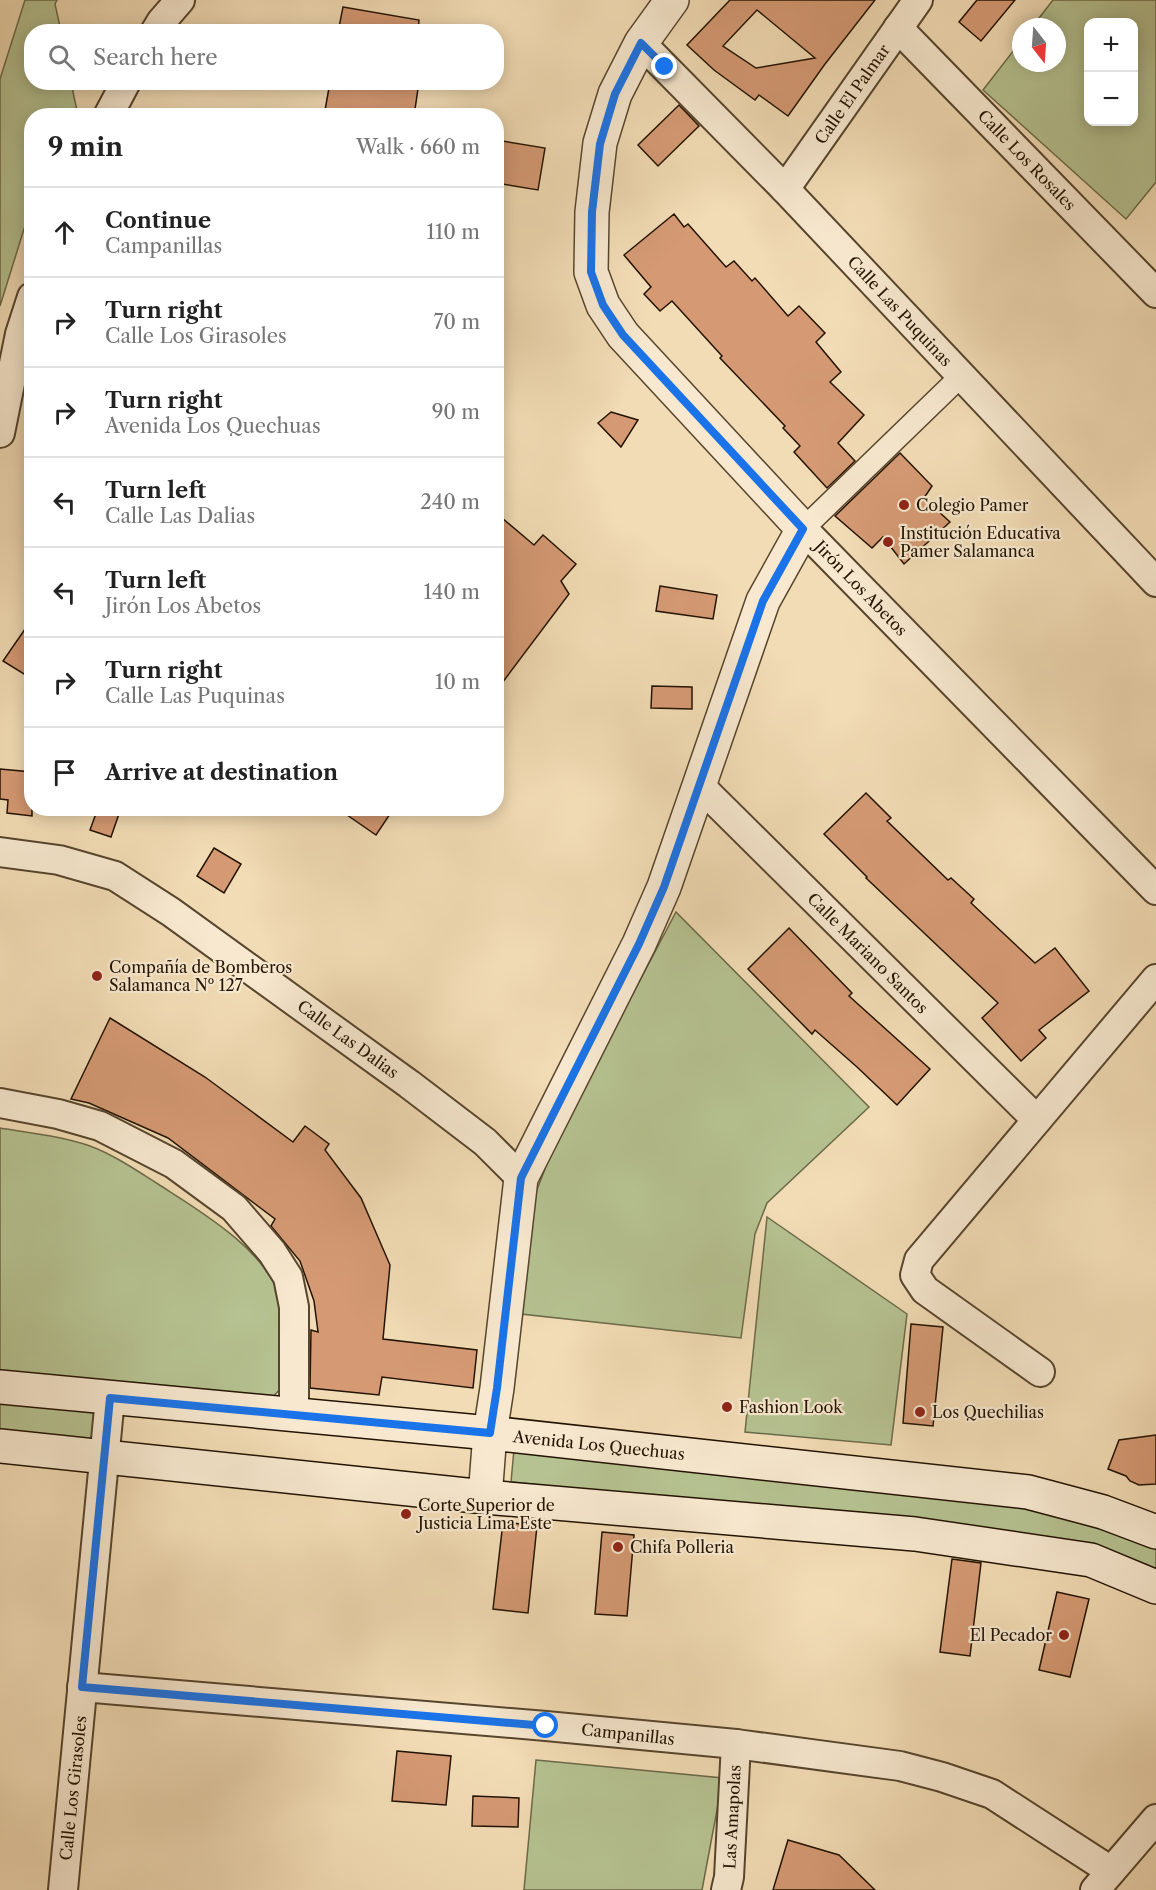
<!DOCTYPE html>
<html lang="en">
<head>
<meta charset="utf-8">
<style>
  :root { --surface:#fff; --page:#f6f6f6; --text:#222; --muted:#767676; --line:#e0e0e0 }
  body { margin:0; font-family:"Libre Caslon Text",serif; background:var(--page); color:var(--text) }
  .controls { position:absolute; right:18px; top:18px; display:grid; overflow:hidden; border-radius:12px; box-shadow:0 3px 15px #0003 }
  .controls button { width:54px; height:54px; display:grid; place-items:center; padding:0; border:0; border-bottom:2px solid var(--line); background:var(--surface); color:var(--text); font:30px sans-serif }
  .compass { position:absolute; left:1012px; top:18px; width:54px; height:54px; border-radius:50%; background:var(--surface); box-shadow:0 3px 15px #0003; rotate:163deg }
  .stop { position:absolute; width:18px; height:18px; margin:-14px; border:4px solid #1a73e8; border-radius:50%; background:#fff }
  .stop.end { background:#1a73e8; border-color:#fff; box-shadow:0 2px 6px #0008 }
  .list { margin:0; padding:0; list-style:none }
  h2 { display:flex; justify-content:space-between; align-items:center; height:78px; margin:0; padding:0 24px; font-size:26px }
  h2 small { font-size:20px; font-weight:400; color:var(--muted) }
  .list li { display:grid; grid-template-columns:39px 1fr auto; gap:18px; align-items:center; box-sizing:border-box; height:90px; padding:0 24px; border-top:2px solid var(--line) }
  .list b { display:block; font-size:22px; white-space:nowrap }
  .list p { margin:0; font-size:20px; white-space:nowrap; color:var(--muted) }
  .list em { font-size:20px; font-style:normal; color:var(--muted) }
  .icon { flex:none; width:33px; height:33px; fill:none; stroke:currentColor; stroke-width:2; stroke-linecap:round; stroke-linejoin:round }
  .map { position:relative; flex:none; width:1156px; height:1890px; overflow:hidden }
  .search { position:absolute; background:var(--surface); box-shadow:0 3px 15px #0003; left:24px; top:24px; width:480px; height:66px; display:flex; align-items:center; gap:15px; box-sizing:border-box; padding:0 21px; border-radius:24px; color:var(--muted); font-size:22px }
  .panel { position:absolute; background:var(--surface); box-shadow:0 3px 15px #0003; left:24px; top:108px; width:480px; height:708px; border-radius:24px }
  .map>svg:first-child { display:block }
  .green { fill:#b6c291; stroke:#6c6a48; stroke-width:1.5; fill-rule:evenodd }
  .building { fill:#d59a74; stroke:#231300; stroke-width:1.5; fill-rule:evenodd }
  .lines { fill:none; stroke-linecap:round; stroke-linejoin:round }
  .pedestrian-casing { stroke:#57452d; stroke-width:24 }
  .minor-casing { stroke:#57452d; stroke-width:32 }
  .tertiary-casing { stroke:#57452d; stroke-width:36 }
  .secondary-casing { stroke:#231300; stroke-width:36 }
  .pedestrian { stroke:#f7e8cf; stroke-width:21 }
  .minor { stroke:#f7e8cf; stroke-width:28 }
  .tertiary { stroke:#f7e8cf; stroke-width:33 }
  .secondary { stroke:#f7e8cf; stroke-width:33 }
  .route { stroke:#1a73e8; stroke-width:8 }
  .poi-dot { fill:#8f2418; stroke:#f7e8cf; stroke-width:2 }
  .labels { text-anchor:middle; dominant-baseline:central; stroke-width:4.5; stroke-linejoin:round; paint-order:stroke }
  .street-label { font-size:16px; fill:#231300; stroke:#f7e8cf }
  .poi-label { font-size:16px; fill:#231300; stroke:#f7e8cf; text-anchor:start }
</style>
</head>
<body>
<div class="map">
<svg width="1156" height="1890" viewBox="0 0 1156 1890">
  <rect width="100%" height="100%" fill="#f2dcb5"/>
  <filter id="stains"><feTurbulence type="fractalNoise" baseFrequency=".00333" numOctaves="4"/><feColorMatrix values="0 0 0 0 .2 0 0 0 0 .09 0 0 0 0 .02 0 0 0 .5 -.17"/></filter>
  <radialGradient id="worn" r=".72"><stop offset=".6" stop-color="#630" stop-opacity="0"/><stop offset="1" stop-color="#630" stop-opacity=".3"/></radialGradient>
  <g class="green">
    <path d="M25,0H57L55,4L61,31L32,32V82L71,83L78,115L32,116L31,210L24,229L0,306V79Z"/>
    <path d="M1053,0H1156V182L1126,219L983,90L1021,41V63H1057V27H1032ZM1088,22H1134V122H1088Z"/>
    <path d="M676,912L869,1107L767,1203L755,1234L741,1338L521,1314L535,1195L548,1161L564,1124Z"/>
    <path d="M0,1128C30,1133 61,1136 90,1146C114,1155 136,1170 158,1184C198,1210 266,1249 280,1298C282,1306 281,1317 281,1325C280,1347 280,1368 280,1389L273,1397L0,1372Z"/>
    <path d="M767,1217L907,1314L891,1445L745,1432Z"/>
    <path d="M0,1399L92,1410L96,1417L95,1434L89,1439L0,1434Z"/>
    <path d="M514,1449L1028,1504L1156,1546V1574L917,1523L511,1482Z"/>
    <path d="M536,1760L723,1778L702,1890H524Z"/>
  </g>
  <g class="building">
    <path d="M730,0H875L825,64L788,116L759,95L755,100L714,70L687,45ZM757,10L815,58L756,68L723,46Z"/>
    <path d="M977,0H1015L981,41L959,22Z"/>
    <path d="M343,7L419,20L418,32H338Z"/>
    <path d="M330,82H419L414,116H324Z"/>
    <path d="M679,105L699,126L658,166L638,145Z"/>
    <path d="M496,140L545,148L538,190L496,183Z"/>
    <path d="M674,214L684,227L688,224L726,267L734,261L752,281L755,278L788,316L799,306L825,333L816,342L841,372L830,382L864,415L838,443L855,461L827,488L794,452L800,446L783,428L785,426L720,358L722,356L672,301L660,311L644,294L651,287L624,255Z"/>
    <path d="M611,412L638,420L621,447L598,423Z"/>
    <path d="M900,453L932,486L924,498L950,522L904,564L883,537L872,548L835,516Z"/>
    <path d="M496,513L534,545L543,535L576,564L561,581L569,594L496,691Z"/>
    <path d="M660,586L717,595L713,619L656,611Z"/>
    <path d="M32,619V679L3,661Z"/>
    <path d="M652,686L692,687V709L651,708Z"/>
    <path d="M0,769L32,772V816L7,813L8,800L0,799Z"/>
    <path d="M866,793L891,818L887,821L948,880L951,878L974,899L971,903L1035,963L1055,948L1089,991L1039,1030L1046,1038L1021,1061L982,1018L998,1003L866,878L867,877L824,834Z"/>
    <path d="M98,808H121L111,837L90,830Z"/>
    <path d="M337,808H394L376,835Z"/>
    <path d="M214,848L241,864L224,893L197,876Z"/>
    <path d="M789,928L852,993L849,996L930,1069L897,1105L857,1067L815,1030L812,1034L748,969Z"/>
    <path d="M110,1018L205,1077L293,1142L305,1126L329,1144L325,1150L361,1198L390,1265L383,1339L477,1350L473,1388L382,1377L379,1395L310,1388L311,1330L318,1332L314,1301L300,1261L271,1226L275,1219L168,1138L89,1103L71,1099Z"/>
    <path d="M911,1324L943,1327L933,1426L903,1423Z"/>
    <path d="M1156,1435V1484L1139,1485L1130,1481L1126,1476L1108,1469L1119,1440Z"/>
    <path d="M503,1522L537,1526L528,1613L493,1609Z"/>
    <path d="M602,1532L634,1535L627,1616L595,1614Z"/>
    <path d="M952,1559L981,1563L970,1656L940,1652Z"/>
    <path d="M1057,1592L1089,1599L1070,1677L1039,1670Z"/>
    <path d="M397,1751L451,1756L446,1805L392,1801Z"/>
    <path d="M473,1796L519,1798L518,1827L472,1826Z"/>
    <path d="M788,1840L839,1855L875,1890H773Z"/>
  </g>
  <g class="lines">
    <g class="pedestrian-casing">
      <path id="pedestrian" d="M803,529L961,376"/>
    </g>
    <g class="minor-casing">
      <g id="minor">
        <path d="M898,28L1156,293"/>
        <path d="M155,32L161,22L180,0"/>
        <path d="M641,43L785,189L1156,582"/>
        <path d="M108,116L126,82"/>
        <path d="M785,189L918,0"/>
        <path d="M0,433L20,334L32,297"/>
        <path d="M803,529L1156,890"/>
        <path d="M700,786L1037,1120"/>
        <path d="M0,852L59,860L115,876L171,912L409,1084L485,1142L521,1178"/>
        <path d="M0,1103L58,1114L100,1126L174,1164L234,1208L272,1252L288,1277L294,1307V1416"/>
        <path d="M1040,1372L925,1290L915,1275L919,1260L1156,979"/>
        <path d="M82,1687L546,1726L736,1744L900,1766L942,1777L992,1794L1111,1871"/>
        <path d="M63,1890L110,1398"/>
        <path d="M726,1890L729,1877L736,1744"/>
        <path d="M1095,1890L1156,1819"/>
      </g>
    </g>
    <g class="tertiary-casing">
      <path id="tertiary" d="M485,1497L490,1433L497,1388L521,1178L639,944L664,887L763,601L803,529L623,335L603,305L591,272L592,212L600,143L615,94L641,43L672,0"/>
    </g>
    <g class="secondary-casing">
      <g id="secondary">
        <path d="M0,1387L490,1433L1028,1492L1103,1512L1156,1532"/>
        <path d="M0,1446L485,1497L915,1534L1091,1560L1156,1587"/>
      </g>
    </g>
    <use href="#pedestrian" class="pedestrian"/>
    <use href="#minor" class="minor"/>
    <use href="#tertiary" class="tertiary"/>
    <use href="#secondary" class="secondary"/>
  </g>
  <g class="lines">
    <path class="route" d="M546,1726L82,1687L110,1398L490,1433L497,1388L521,1178L639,944L664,887L763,601L803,529L623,335L603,305L591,272L592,212L600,144L615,94L641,43L665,67"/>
  </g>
  <g class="poi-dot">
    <circle cx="904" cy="505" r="6"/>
    <circle cx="888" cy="542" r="6"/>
    <circle cx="97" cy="976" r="6"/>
    <circle cx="727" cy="1407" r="6"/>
    <circle cx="920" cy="1412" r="6"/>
    <circle cx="406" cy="1514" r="6"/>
    <circle cx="618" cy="1547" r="6"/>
    <circle cx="1064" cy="1635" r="6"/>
  </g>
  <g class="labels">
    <g class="street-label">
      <text transform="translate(852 94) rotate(-55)">Calle El Palmar</text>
      <text transform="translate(1027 160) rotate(46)">Calle Los Rosales</text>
      <text transform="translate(900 311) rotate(47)">Calle Las Puquinas</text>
      <text transform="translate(861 588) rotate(46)">Jirón Los Abetos</text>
      <text transform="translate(868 953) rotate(45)">Calle Mariano Santos</text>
      <text transform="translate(348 1039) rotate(36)">Calle Las Dalias</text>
      <text transform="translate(599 1445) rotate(6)">Avenida Los Quechuas</text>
      <text transform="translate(628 1734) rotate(6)">Campanillas</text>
      <text transform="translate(73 1788) rotate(-84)">Calle Los Girasoles</text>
      <text transform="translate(732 1817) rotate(-87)">Las Amapolas</text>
    </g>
    <g class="poi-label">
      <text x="916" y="505">Colegio Pamer</text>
      <text x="900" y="533">Institución Educativa<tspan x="900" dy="18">Pamer Salamanca</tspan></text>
      <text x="109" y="967">Compañía de Bomberos<tspan x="109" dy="18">Salamanca Nº 127</tspan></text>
      <text x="739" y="1407">Fashion Look</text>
      <text x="932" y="1412">Los Quechilias</text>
      <text x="418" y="1505">Corte Superior de<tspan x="418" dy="18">Justicia Lima Este</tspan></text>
      <text x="630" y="1547">Chifa Polleria</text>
      <text x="1052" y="1635" text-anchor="end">El Pecador</text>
    </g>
  </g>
  <rect width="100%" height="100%" filter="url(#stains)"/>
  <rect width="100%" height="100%" fill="url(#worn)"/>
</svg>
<div class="controls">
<button>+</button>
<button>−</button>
</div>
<svg class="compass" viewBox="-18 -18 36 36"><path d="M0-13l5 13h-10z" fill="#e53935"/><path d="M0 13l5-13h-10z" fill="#767676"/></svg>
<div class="stop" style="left:546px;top:1726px"></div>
<div class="stop end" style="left:665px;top:67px"></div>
<div class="search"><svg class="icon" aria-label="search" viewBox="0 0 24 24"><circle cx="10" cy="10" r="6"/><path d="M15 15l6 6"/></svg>Search here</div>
<section class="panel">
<h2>9 min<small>Walk · 660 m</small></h2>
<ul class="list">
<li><svg class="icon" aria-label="ahead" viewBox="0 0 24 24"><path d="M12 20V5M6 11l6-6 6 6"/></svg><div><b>Continue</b><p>Campanillas</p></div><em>110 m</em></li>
<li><svg class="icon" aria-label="right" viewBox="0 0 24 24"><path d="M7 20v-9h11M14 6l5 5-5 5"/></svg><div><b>Turn right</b><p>Calle Los Girasoles</p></div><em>70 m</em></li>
<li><svg class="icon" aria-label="right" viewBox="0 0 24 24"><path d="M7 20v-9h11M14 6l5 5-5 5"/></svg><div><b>Turn right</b><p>Avenida Los Quechuas</p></div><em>90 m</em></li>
<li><svg class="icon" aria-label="left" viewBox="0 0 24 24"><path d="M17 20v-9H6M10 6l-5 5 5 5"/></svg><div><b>Turn left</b><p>Calle Las Dalias</p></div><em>240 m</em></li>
<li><svg class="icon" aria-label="left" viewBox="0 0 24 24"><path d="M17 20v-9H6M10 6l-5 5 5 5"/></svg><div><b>Turn left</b><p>Jirón Los Abetos</p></div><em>140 m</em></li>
<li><svg class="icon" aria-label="right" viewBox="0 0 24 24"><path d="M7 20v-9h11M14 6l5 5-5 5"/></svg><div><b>Turn right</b><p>Calle Las Puquinas</p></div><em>10 m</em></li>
<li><svg class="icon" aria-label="arrive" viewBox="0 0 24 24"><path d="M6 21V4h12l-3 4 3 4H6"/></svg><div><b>Arrive at destination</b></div></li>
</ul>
</section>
</div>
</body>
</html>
